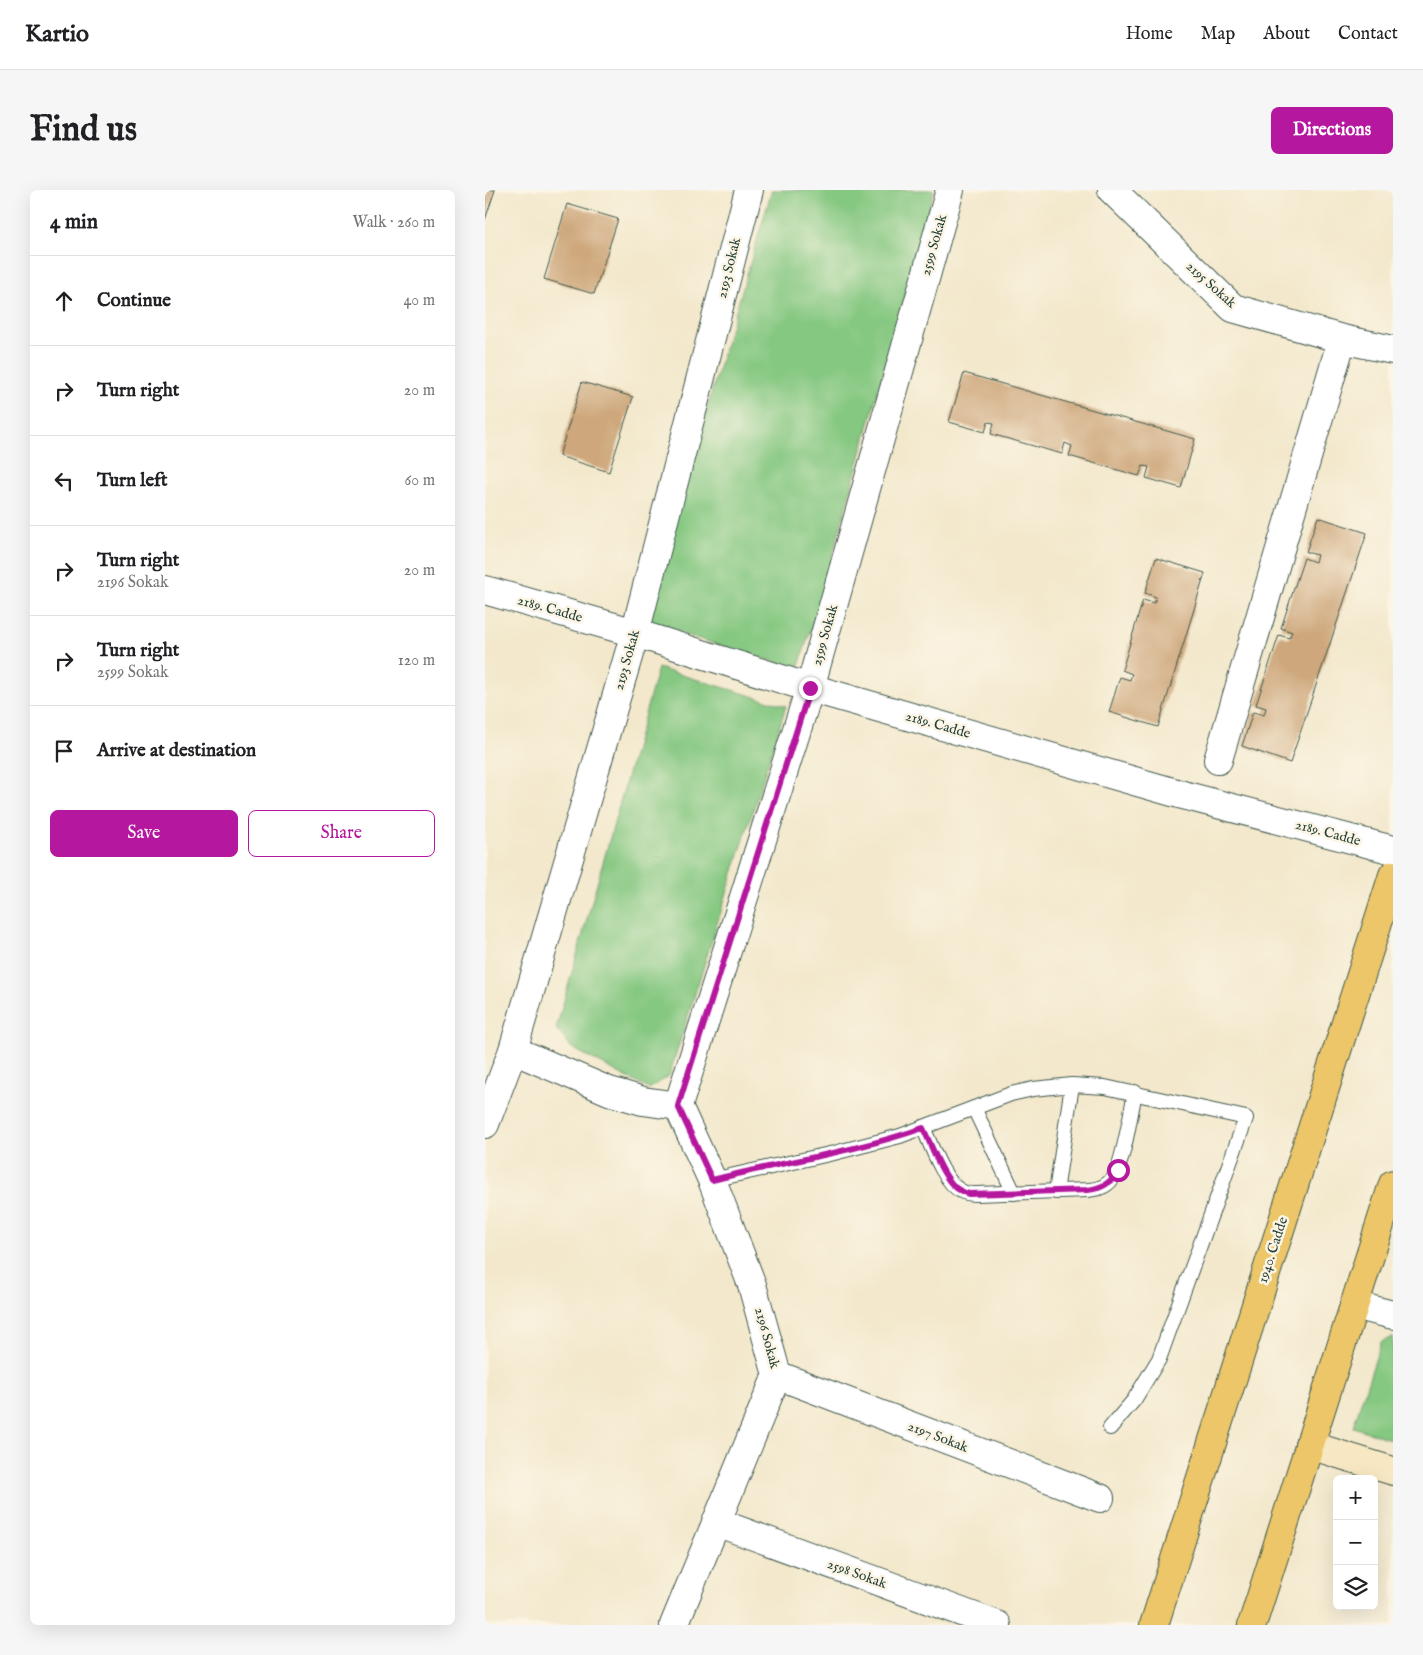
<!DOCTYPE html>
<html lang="en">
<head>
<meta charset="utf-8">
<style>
  :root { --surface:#fff; --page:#f6f6f6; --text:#202124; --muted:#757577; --line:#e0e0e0; --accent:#b5179e }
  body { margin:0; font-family:"IM FELL English",serif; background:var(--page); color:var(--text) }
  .controls { position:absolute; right:15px; bottom:15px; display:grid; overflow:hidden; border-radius:8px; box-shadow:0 5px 20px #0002 }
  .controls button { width:45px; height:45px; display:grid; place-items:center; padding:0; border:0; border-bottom:1px solid var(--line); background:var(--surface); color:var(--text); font:25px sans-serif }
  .stop { position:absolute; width:15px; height:15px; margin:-11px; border:4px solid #b5179e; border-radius:50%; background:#fff }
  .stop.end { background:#b5179e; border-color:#fff; box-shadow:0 1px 5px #0008 }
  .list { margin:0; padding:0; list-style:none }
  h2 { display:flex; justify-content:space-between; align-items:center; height:65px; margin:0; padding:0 20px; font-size:21px }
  h2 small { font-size:16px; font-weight:400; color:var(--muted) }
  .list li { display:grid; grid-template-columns:32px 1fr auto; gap:15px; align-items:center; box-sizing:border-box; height:90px; padding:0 20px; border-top:1px solid var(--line) }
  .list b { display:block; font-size:19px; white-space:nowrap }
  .list p { margin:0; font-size:16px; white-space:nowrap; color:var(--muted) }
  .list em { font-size:16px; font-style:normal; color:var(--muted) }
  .actions { display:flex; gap:10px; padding:15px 20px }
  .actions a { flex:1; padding:11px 0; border:1px solid var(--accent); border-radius:8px; text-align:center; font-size:18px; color:var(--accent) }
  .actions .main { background:var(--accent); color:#fff }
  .icon { flex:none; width:28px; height:28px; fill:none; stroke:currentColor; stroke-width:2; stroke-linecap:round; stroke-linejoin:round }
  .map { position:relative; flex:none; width:908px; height:1435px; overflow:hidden; border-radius:8px }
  header { display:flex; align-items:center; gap:30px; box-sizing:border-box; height:70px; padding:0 25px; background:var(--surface); border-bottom:1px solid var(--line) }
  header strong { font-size:24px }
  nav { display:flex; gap:28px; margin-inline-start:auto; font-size:18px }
  .intro { display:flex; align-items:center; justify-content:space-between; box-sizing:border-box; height:120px; padding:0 30px }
  h1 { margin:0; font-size:35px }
  .button { padding:12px 22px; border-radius:8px; background:var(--accent); color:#fff; font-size:18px; font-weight:700 }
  main { display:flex; gap:30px; padding:0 30px }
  aside { flex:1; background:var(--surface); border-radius:8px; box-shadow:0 5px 20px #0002 }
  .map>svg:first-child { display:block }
  .green { fill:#85c881; stroke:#52825a }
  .building { fill:#cea77c }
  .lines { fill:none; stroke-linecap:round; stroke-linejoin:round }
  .lane-casing { stroke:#3f574b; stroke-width:16 }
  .street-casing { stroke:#3f574b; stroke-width:30 }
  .secondary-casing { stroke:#3f574b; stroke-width:30 }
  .primary-casing { stroke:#3f574b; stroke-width:30 }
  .lane { stroke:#fff; stroke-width:14 }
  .street { stroke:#fff; stroke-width:28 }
  .secondary { stroke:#f7e8c3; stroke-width:28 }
  .primary { stroke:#ecc669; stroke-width:28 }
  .route { stroke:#b5179e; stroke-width:6 }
  .labels { text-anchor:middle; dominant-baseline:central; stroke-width:5; stroke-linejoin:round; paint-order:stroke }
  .street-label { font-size:14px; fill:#1f3d34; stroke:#fcf5e5 }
</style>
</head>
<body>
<header>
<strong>Kartio</strong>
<nav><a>Home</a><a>Map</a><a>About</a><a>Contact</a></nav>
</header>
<div class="intro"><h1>Find us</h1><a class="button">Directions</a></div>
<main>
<aside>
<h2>4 min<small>Walk · 260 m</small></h2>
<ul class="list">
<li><svg class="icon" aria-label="ahead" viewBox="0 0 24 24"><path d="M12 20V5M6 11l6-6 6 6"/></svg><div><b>Continue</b></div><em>40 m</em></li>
<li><svg class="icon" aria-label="right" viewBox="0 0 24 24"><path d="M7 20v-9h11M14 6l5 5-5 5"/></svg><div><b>Turn right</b></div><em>20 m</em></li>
<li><svg class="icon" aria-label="left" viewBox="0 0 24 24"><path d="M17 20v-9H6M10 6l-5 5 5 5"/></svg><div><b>Turn left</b></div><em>60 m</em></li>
<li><svg class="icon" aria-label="right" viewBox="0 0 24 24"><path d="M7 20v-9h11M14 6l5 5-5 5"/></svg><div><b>Turn right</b><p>2196 Sokak</p></div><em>20 m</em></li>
<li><svg class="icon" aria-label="right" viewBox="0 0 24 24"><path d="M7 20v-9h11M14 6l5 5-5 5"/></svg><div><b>Turn right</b><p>2599 Sokak</p></div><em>120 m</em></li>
<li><svg class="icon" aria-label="arrive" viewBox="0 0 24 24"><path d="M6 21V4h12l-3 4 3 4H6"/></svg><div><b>Arrive at destination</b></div></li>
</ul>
<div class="actions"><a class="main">Save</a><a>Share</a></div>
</aside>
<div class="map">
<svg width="908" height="1435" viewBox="0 0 908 1435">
  <rect width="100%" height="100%" fill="#fcf5e5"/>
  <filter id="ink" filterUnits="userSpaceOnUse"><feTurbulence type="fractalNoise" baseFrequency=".02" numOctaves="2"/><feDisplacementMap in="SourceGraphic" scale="10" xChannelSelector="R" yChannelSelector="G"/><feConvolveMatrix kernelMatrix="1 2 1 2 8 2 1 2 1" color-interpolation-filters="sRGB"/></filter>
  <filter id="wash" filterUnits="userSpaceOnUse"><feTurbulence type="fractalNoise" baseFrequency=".0096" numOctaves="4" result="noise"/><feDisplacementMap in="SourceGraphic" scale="20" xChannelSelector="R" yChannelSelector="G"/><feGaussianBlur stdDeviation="1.12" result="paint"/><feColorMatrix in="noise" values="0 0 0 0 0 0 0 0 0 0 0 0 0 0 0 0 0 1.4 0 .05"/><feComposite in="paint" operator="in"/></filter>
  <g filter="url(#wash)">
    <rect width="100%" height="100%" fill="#f3e8cc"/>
    <g class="green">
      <path d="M287,0H449L337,403L313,479L165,434L164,412Z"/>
      <path d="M173,478L301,516L184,886L164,899L87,858L71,839Z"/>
      <path d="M908,1147V1250L868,1237L896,1152Z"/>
    </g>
    <g id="blocks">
      <g class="building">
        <path d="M0,0H10L0,30Z"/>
        <path d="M82,14L133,29L109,104L59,89Z"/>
        <path d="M479,183L710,249L696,298L661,288L664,277L658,276L654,286L584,266L587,256L580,253L577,264L506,244L509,233L503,232L500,242L464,232Z"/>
        <path d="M97,192L148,207L124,282L74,266Z"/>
        <path d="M833,327L882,343L805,573L757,556L768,522L779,525L781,518L771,515L794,445L804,448L807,442L796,438L819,368L830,372L832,365L821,362Z"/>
        <path d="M671,368L720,383L673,537L624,522L635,487L645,490L647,484L637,480L658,410L669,413L671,407L660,403Z"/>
      </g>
    </g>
  </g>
  <g filter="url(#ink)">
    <use href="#blocks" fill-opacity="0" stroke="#3f574b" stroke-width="1"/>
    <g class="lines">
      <g class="lane-casing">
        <g id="lane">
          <path d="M489,918L529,1003"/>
          <path d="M438,937C446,955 459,993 476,1001C481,1004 486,1004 492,1004L603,1000C613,999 621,997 627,989C638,977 646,921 650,902"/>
          <path d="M227,990L349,963L415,946L526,904L548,899L587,895L620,897L761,928L674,1169L649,1210L625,1238"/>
          <path d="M571,1002L587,895"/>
        </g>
      </g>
      <g class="street-casing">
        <g id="street">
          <path d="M627,0L748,118L857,149L908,160"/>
          <path d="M0,400L150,443L325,498L698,605L908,660"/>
          <path d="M733,570L857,149"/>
          <path d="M28,860L124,901L158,911L193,916"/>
          <path d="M193,916L325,498L465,0"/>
          <path d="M0,934L28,860L150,443L264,0"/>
          <path d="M869,1115L908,1125"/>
          <path d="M292,1185L615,1308"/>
          <path d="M231,1332L512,1435"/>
          <path d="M189,1435L292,1185L267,1095L227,990L193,916"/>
        </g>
      </g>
      <g class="secondary-casing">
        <path id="secondary" d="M824,1255L908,1281"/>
      </g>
      <g class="primary-casing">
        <g id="primary">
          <path d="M669,1435L908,685"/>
          <path d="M767,1435L908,994"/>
        </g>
      </g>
      <use href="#lane" class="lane"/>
      <use href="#street" class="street"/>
      <use href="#secondary" class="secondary"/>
      <use href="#primary" class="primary"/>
    </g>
  </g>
  <g class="lines" filter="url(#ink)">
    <path class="route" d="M325,498L193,916L227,990C297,972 369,962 438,938C446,954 455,981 467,994C471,999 477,1002 484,1004L603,1000C618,998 626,993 633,980"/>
  </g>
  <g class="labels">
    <g class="street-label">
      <text transform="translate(449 55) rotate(-74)">2599 Sokak</text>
      <text transform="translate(244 78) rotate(-76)">2193 Sokak</text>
      <text transform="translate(726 95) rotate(42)">2195 Sokak</text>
      <text transform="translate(65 419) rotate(16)">2189. Cadde</text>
      <text transform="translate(340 445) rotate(-74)">2599 Sokak</text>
      <text transform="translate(142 470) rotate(-74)">2193 Sokak</text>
      <text transform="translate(453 535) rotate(16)">2189. Cadde</text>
      <text transform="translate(843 643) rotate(15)">2189. Cadde</text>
      <text transform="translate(788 1060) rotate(-72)">1940. Cadde</text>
      <text transform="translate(282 1148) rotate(75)">2196 Sokak</text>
      <text transform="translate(453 1247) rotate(21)">2197 Sokak</text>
      <text transform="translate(372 1384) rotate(20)">2598 Sokak</text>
    </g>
  </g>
</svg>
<div class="controls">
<button>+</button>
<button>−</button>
<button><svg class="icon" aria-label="layers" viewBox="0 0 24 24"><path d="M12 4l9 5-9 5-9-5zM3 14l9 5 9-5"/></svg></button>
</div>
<div class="stop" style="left:633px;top:980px"></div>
<div class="stop end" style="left:325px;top:498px"></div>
</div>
</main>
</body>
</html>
